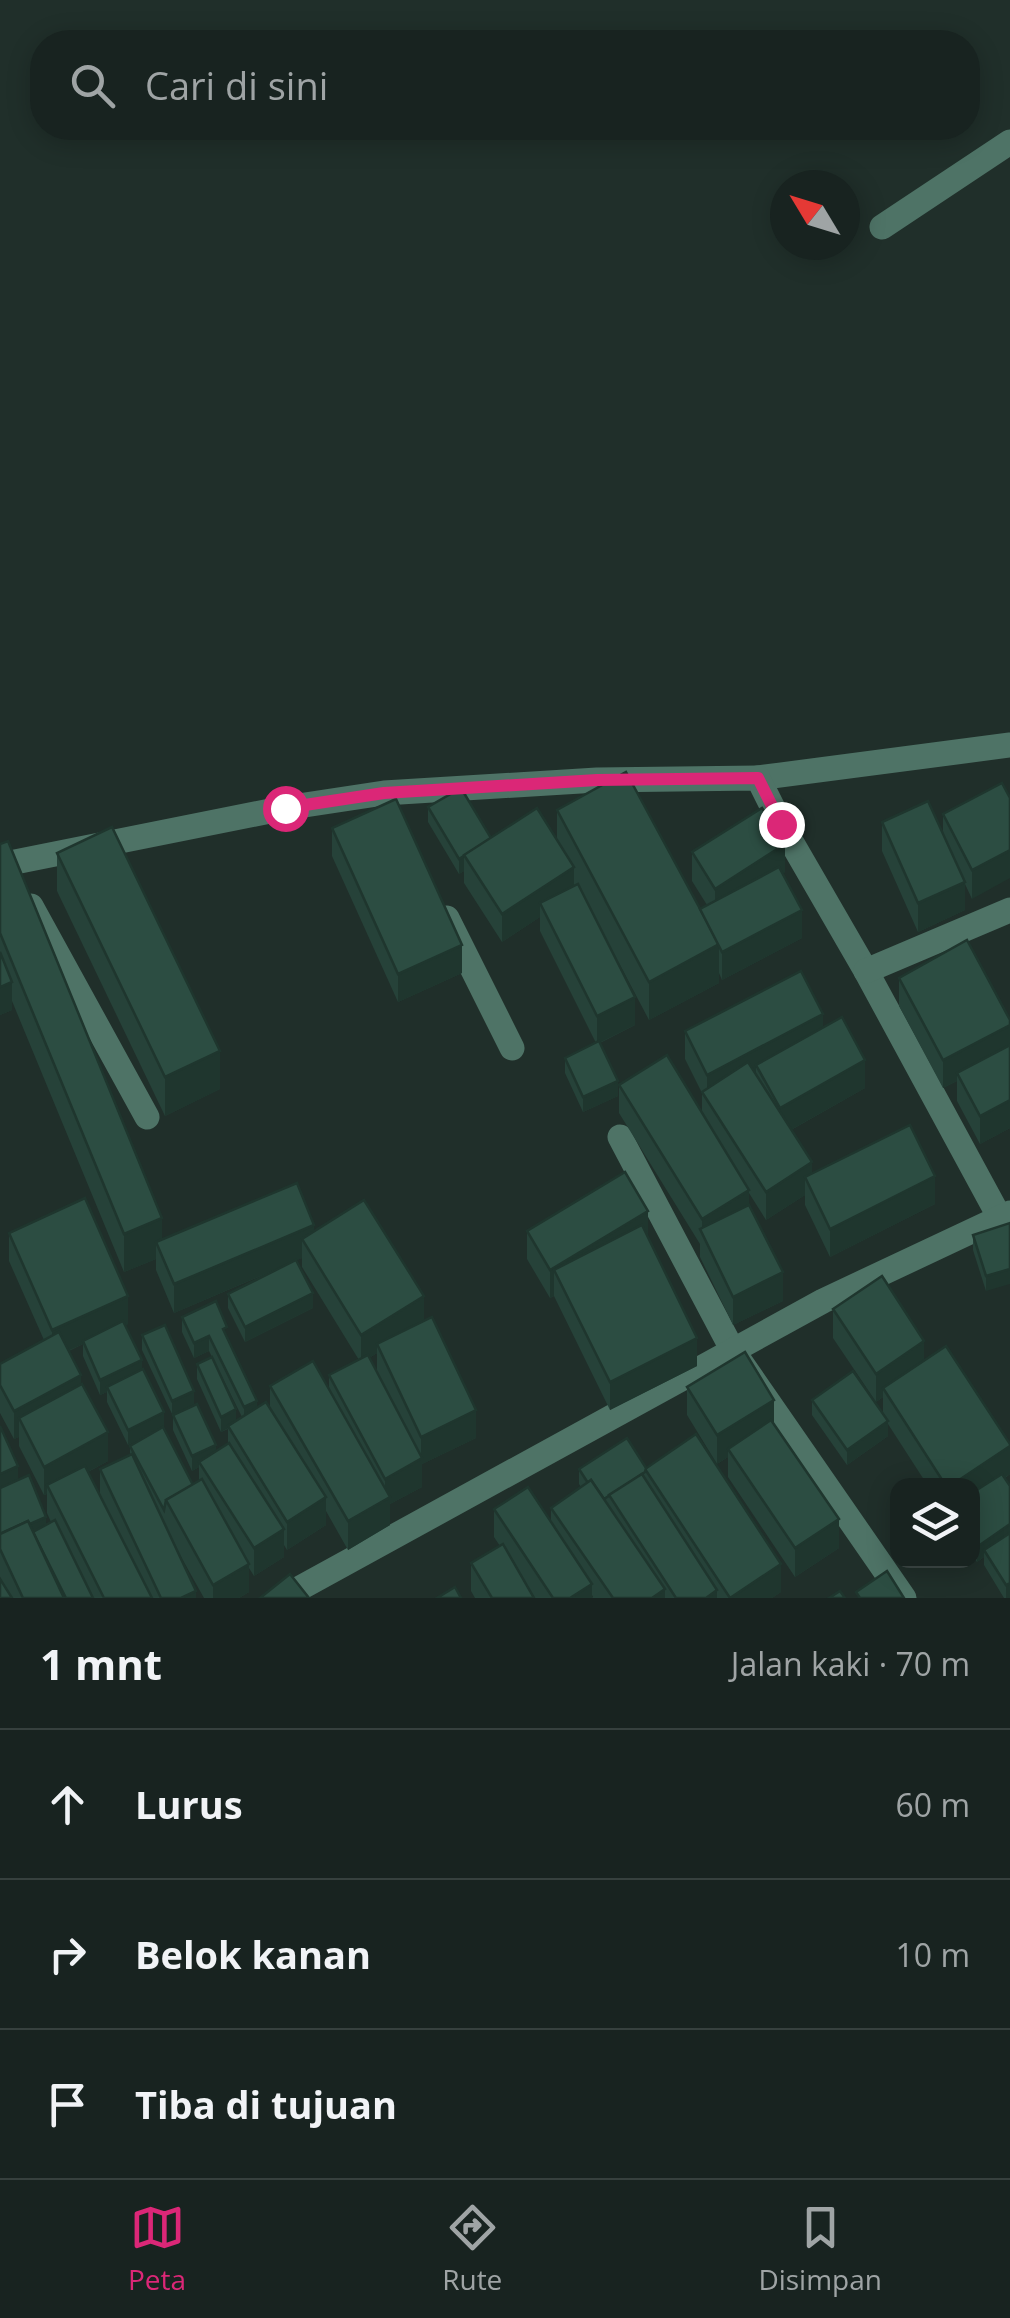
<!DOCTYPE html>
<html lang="id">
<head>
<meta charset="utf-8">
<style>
  :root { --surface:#182320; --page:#252f2d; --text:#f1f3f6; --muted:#9fa4a5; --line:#36403e; --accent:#db2777 }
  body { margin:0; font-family:"Open Sans",sans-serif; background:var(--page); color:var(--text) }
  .controls { position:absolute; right:30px; bottom:30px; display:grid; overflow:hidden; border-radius:20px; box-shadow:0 5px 25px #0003 }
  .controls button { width:90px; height:90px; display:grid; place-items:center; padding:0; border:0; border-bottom:2px solid var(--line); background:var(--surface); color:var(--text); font:50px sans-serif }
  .compass { position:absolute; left:770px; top:170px; width:90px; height:90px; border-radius:50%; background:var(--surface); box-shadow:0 5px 25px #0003; rotate:308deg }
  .stop { position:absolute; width:30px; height:30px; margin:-22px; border:8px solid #db2777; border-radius:50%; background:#fff }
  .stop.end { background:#db2777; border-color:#fff; box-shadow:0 2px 10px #0008 }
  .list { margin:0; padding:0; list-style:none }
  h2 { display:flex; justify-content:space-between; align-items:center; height:130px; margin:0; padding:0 40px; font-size:42px }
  h2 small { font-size:32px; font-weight:400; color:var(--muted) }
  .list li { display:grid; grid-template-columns:65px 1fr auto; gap:30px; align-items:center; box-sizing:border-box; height:150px; padding:0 40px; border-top:2px solid var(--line) }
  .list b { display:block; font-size:38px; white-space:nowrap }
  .list em { font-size:32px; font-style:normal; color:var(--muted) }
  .icon { flex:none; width:55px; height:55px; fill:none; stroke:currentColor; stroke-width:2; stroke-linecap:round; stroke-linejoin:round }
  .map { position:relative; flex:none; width:1010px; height:1598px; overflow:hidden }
  .search { position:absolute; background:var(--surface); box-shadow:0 5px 25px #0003; left:30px; right:30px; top:30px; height:110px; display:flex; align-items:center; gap:25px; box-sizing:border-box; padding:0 35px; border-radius:40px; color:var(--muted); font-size:38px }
  .sheet { height:580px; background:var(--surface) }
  nav { display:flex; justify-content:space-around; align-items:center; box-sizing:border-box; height:140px; border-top:2px solid var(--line); background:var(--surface); font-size:28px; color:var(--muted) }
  nav a { display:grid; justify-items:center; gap:5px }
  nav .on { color:var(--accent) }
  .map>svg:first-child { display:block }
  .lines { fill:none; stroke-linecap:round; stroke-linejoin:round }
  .minor { stroke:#4e7366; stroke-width:25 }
  .wall { fill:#264239; fill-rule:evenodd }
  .shaded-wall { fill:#1f362e }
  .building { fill:#2c4d42; stroke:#1f362e; stroke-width:2.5 }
  .route { stroke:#db2777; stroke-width:12 }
</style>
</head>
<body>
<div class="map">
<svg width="1010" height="1598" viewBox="0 0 1010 1598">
  <rect width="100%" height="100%" fill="#202f2a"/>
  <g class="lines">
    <g class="minor">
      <path d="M882,227L1010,142"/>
      <path d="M758,778L1010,745"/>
      <path d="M0,865L285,808L384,793L597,780L758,778L781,824L866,971L1000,1218"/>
      <path d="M31,906L147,1117"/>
      <path d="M447,918L512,1048"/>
      <path d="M866,971L1010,910"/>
      <path d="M620,1137L733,1351L904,1598"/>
      <path d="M282,1598L823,1301L1010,1213"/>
    </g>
  </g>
  <g class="wall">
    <path d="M1002,783L972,899L965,884V910L918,932L882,851V822L943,833V814Z"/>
    <path d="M428,807L491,838L557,840V810L700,909L707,905L692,881V852L785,872L783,873L802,938L722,980L719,973V983L649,1020L612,950L635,1025L600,1043L618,1096L583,1112L565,1073V1058L596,1043L540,931V917L502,942L464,883V871L459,874L428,822Z"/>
    <path d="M332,828L462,973L398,1002L332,856Z"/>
    <path d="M0,844L162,1240L314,1232L424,1321L476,1438L422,1464V1487L390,1504V1525L348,1550L326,1511V1525L287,1550L284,1545V1557L254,1576L249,1568V1592L239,1598H204L171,1539L196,1598H0L3,1583L0,1577V1426L18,1480L46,1525L51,1522L47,1513V1494L44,1495L19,1446V1437L14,1439L0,1413V1364L44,1340L9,1261V1233L128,1324L125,1325L163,1428L193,1485L199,1481V1467L192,1471L173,1430V1416L142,1350V1335L194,1405L216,1452L228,1444V1429L221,1432L197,1379V1364L236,1421L242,1417L209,1351L194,1358L182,1332V1317L227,1338L257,1408L270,1409V1386L329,1390V1375L359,1360L302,1267V1258L296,1260L313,1308L245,1342L228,1308V1294L282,1267L174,1313L156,1270V1259L124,1272L12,1001V1010L0,1015ZM83,1344V1356L100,1395L107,1392V1402L128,1445L150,1434L130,1446V1455L100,1469V1496L88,1472L108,1461L69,1351ZM377,1353V1372L369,1358Z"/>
    <path d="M57,853L220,1089L165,1116L57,891Z"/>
    <path d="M899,978L1010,1020V1128L980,1144L957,1101V1081L943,1088L899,1006Z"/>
    <path d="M823,1027L865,1088L791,1130L812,1174L935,1204L830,1257L805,1205V1195L766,1220L749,1193V1205L783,1301L733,1325L700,1257V1244L619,1113V1085L702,1113V1093L685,1059V1031Z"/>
    <path d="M1010,1223L986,1291L973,1250V1235Z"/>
    <path d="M527,1231L648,1237L697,1366L610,1410L554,1296L550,1298L527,1259Z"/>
    <path d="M833,1309L924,1361L1010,1444V1474L1005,1478L1010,1486V1598H1004L984,1565V1557L977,1562L972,1555V1486H928L888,1424V1436L847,1465L812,1415V1400L883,1414V1397L876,1402L833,1338Z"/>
    <path d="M687,1387L774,1424L839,1548L795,1577L728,1477V1457L717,1464L687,1415Z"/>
    <path d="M646,1468L781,1592L772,1598H592L593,1597L592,1595V1598H535L527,1587L534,1598H475L471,1591V1563L500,1546L494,1537V1509L551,1522V1508L581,1487L579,1484V1469Z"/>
  </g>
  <g class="shaded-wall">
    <path d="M785,844V872L715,917V889Z"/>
    <path d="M1010,850V878L972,899V870Z"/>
    <path d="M464,856V871L459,874V859Z"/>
    <path d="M574,867V895L540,903V917L502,942V914Z"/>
    <path d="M965,882V910L918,932V903Z"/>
    <path d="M802,910V938L722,980V952Z"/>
    <path d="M719,944V983L649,1020V982Z"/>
    <path d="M462,945V973L398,1002V974Z"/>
    <path d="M12,982V1010L0,1015V987Z"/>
    <path d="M635,997V1025L597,1044V1016Z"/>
    <path d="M823,1014V1043L756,1065V1078L707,1099V1075Z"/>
    <path d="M1010,1025V1053L957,1073V1081L943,1088V1060Z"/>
    <path d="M220,1051V1089L165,1116V1077Z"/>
    <path d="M865,1060V1088L780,1136V1108Z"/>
    <path d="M618,1081V1096L583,1112V1097Z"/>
    <path d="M1010,1100V1128L980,1144V1116Z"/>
    <path d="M812,1162V1190L805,1177V1195L766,1220V1192Z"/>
    <path d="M935,1176V1204L830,1257V1229Z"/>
    <path d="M749,1190V1218L702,1233V1219Z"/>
    <path d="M648,1211V1239L554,1270V1296L550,1298V1270Z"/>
    <path d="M162,1218V1257L156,1242V1259L124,1272V1234Z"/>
    <path d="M314,1225V1253L302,1239V1258L174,1313V1284Z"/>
    <path d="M1010,1269V1284L986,1291V1276Z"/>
    <path d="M783,1272V1301L733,1325V1297Z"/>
    <path d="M313,1293V1308L245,1342V1327Z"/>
    <path d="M128,1296V1324L84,1344L83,1341V1344L52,1358V1330Z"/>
    <path d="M424,1296V1324L377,1344V1353L361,1363V1335Z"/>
    <path d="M209,1336V1351L194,1358V1343Z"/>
    <path d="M697,1338V1366L610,1410V1382Z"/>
    <path d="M924,1341V1370L883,1388V1397L876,1402V1374Z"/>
    <path d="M142,1360V1375L107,1387V1392L100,1395V1380Z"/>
    <path d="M81,1375V1403L19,1418V1437L14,1439V1411Z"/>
    <path d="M194,1391V1406L172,1416V1401Z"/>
    <path d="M774,1400V1428L728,1449V1457L717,1464V1435Z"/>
    <path d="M257,1401V1416L244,1422V1407Z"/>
    <path d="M236,1409V1424L221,1432V1417Z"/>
    <path d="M476,1410V1438L422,1464V1487L390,1504V1525L348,1550V1521L385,1500V1479L421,1459V1437Z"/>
    <path d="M164,1412V1427L128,1445V1430Z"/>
    <path d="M888,1421V1436L847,1465V1450Z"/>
    <path d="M108,1432V1461L50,1492L47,1485V1494L44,1495V1467Z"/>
    <path d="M216,1445V1460L199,1462V1467L192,1471V1456Z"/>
    <path d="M1010,1446V1474L972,1499V1486H950Z"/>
    <path d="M18,1466V1481L0,1489V1474Z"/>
    <path d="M326,1497V1525L287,1550V1522Z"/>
    <path d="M46,1517V1532L0,1536Z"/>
    <path d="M839,1519V1548L795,1577V1548Z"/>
    <path d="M1010,1524V1539L984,1550V1557L977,1562V1547Z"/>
    <path d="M284,1529V1557L254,1576V1548Z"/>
    <path d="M249,1564V1592L239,1598H213V1585Z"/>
    <path d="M781,1564V1592L772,1598H730Z"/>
    <path d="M1010,1583V1598H1006V1585Z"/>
    <path d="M592,1584V1598H570Z"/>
    <path d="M665,1589V1598H652Z"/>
    <path d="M717,1590V1598H706Z"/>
    <path d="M196,1591V1598H181Z"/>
  </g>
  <g class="building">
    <path d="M626,772L719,944L649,982L557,810Z"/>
    <path d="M1002,783L1010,798V850L972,870L943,814Z"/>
    <path d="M461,788L491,838L459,859L428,807Z"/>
    <path d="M396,799L462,945L398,974L332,828Z"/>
    <path d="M928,801L965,882L918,903L882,822Z"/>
    <path d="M537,808L574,867L502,914L464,855Z"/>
    <path d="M762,808L785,844L715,889L692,852Z"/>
    <path d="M112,827L220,1051L165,1077L57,853Z"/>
    <path d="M8,841L162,1218L124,1234L0,933V844Z"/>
    <path d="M779,867L802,910L722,952L700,909Z"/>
    <path d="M578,884L635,997L597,1016L540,903Z"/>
    <path d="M967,940L1010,1020V1025L943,1060L899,978Z"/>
    <path d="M0,952L12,982L0,987Z"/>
    <path d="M801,971L823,1014L707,1075L685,1031Z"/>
    <path d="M842,1017L865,1060L780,1108L756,1065Z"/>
    <path d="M599,1041L618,1081L583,1097L565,1058Z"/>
    <path d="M1010,1045V1100L980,1116L957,1073Z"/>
    <path d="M667,1055L749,1190L702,1219L619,1085Z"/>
    <path d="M748,1062L812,1162L766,1192L702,1092Z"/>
    <path d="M910,1125L935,1176L830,1229L805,1177Z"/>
    <path d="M625,1172L648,1211L550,1270L527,1231Z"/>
    <path d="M297,1183L314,1225L174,1284L156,1242Z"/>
    <path d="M85,1198L128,1296L52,1330L9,1233Z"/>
    <path d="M364,1200L424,1296L361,1335L302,1239Z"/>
    <path d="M749,1205L783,1272L733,1297L700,1229Z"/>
    <path d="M1010,1223V1269L986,1276L973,1235Z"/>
    <path d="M642,1225L697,1338L610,1382L554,1270Z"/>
    <path d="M296,1260L313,1293L245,1327L228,1294Z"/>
    <path d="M882,1276L924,1341L876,1374L833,1309Z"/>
    <path d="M216,1301L227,1327L223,1329L257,1401L244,1407L209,1336L194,1343L182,1317Z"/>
    <path d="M432,1317L476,1410L421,1437L377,1344Z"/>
    <path d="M123,1321L142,1360L100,1380L83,1341Z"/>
    <path d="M165,1325L194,1391L172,1401L142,1335Z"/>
    <path d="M59,1332L81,1375L14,1411L0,1385V1364Z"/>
    <path d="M946,1346L1010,1444V1446L950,1486H946L883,1388Z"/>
    <path d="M745,1352L774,1400L717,1435L687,1387Z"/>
    <path d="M368,1355L422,1458L385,1479L329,1375Z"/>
    <path d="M212,1357L236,1409L221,1417L197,1364Z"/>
    <path d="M313,1361L390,1497L348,1521L270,1386Z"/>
    <path d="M143,1369L164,1412L128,1430L107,1387Z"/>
    <path d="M853,1371L888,1421L847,1450L812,1400Z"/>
    <path d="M82,1384L108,1432L44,1467L19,1418Z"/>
    <path d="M266,1402L326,1497L287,1522L228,1426Z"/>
    <path d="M197,1404L216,1445L192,1456L173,1415Z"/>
    <path d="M771,1420L839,1519L795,1548L728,1449Z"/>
    <path d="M0,1426L18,1466L0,1474Z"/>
    <path d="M163,1427L193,1485L166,1500L164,1510L130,1446Z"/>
    <path d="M696,1434L781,1564L730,1598L645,1469Z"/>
    <path d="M627,1438L646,1468L645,1472L604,1499L591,1480L588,1483L579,1469Z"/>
    <path d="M229,1443L284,1529L254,1548L199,1462Z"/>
    <path d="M132,1454L196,1591L181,1598H161L100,1469Z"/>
    <path d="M85,1466L152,1598H104L47,1485Z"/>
    <path d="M642,1474L717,1590L706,1598H676L609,1495Z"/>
    <path d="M1002,1474L1010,1486V1524L977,1547L972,1540V1493Z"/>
    <path d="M29,1475L46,1517L30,1524L28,1521L0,1534V1488Z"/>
    <path d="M202,1479L249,1564L213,1585L166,1500Z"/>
    <path d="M591,1480L665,1589L652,1598H613L551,1508Z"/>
    <path d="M528,1487L592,1584L570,1598H553L494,1509Z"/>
    <path d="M55,1520L93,1598H66L33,1532Z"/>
    <path d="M28,1521L64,1598H23L0,1549V1534Z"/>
    <path d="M1010,1533V1583L1006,1585L984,1550Z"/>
    <path d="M503,1544L534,1598H492L471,1563Z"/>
    <path d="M887,1571L904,1598H860L856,1592Z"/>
    <path d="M290,1574L309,1598H260Z"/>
    <path d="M0,1579L12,1598H0Z"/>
    <path d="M455,1587L461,1598H437Z"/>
    <path d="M840,1591L845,1598H829Z"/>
  </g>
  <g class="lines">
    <path class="route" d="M285,808L384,793L597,780L758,778L781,824"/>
  </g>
</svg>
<div class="controls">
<button><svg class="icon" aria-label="layers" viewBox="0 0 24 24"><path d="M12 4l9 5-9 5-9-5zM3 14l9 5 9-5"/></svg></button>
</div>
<svg class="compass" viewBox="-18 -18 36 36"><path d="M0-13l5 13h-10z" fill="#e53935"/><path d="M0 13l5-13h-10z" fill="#9fa4a5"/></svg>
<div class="stop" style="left:285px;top:808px"></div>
<div class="stop end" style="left:781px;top:824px"></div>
<div class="search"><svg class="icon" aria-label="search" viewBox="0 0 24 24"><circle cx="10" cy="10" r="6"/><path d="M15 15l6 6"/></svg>Cari di sini</div>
</div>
<section class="sheet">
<h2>1 mnt<small>Jalan kaki · 70 m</small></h2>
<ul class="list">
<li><svg class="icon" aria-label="ahead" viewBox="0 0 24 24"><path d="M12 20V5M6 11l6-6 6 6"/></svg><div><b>Lurus</b></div><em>60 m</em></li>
<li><svg class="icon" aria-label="right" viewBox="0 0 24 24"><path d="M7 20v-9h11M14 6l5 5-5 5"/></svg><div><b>Belok kanan</b></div><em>10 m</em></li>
<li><svg class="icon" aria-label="arrive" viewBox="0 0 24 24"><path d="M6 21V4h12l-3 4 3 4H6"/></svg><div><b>Tiba di tujuan</b></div></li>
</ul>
</section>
<nav>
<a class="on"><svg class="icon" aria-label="map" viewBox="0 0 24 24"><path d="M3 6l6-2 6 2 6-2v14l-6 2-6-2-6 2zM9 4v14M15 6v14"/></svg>Peta</a>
<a><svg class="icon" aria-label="directions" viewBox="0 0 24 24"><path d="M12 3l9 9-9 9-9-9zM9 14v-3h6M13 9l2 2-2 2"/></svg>Rute</a>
<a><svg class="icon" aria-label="saved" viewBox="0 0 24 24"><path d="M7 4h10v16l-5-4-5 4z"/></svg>Disimpan</a>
</nav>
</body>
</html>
